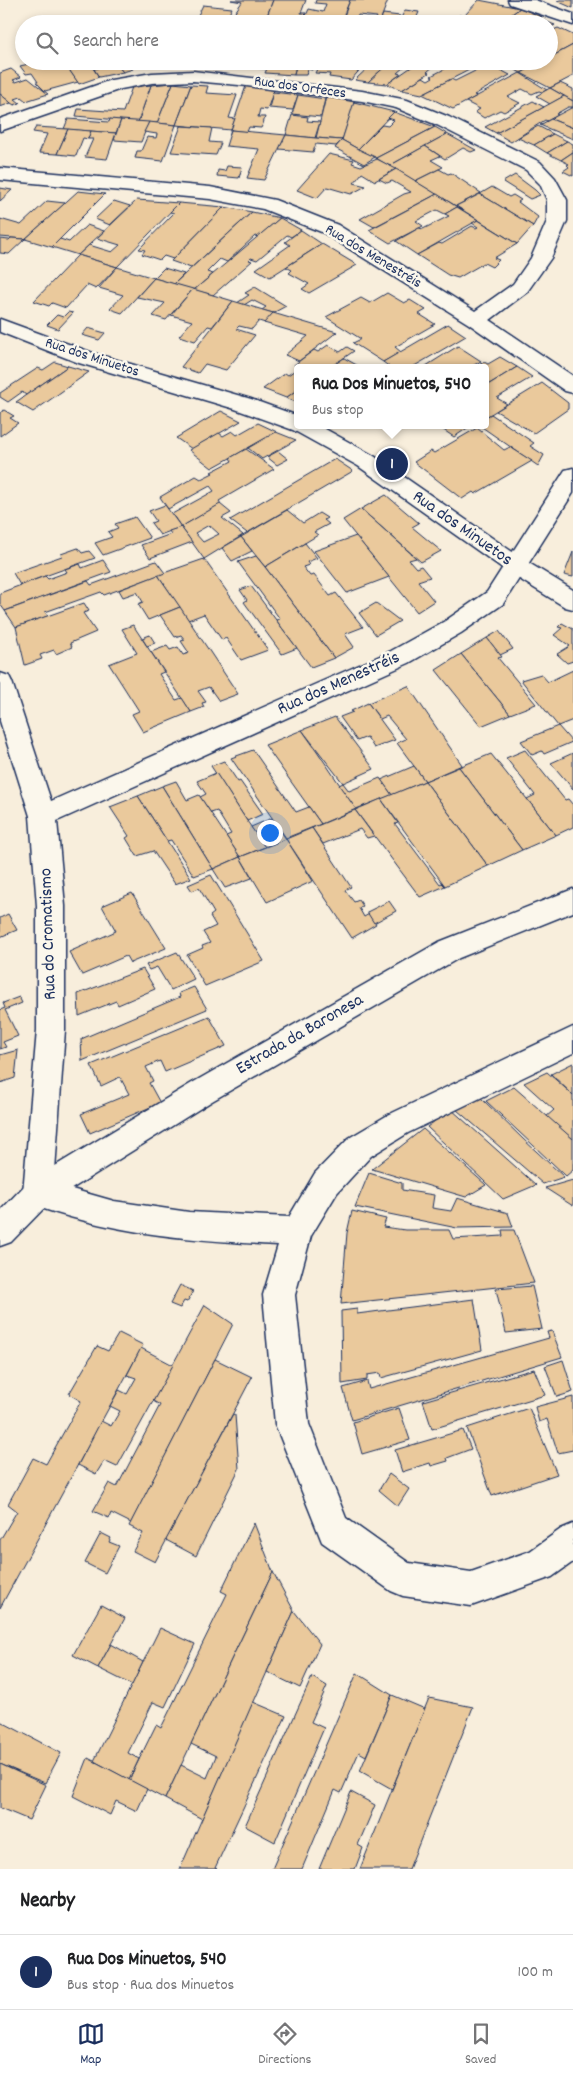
<!DOCTYPE html>
<html lang="en">
<head>
<meta charset="utf-8">
<style>
  :root { --surface:#fff; --page:#f2f2f2; --text:#202124; --muted:#757577; --line:#e0e0e0; --accent:#1b2f5e }
  body { margin:0; font-family:Dekko,sans-serif; background:var(--page); color:var(--text) }
  .you { position:absolute; left:269px; top:832px; width:18px; height:18px; margin:-12px; border:4px solid #fff; border-radius:50%; background:#1a73e8; box-shadow:0 0 0 8px #1a73e833 }
  .badge { display:grid; place-items:center; width:32px; height:32px; border-radius:50%; background:var(--accent); color:#fff; font-size:16px; font-weight:700 }
  .pin { position:absolute; translate:-50% -50%; border:2px solid #fff; box-shadow:0 1px 5px #0006 }
  .popup { position:absolute; left:294px; top:364px; width:195px; height:65px; box-sizing:border-box; display:grid; place-content:center; border-radius:5px; background:var(--surface); filter:drop-shadow(0 1px 4px #0005); font-size:16px; white-space:nowrap; color:var(--muted) }
  .popup b { font-size:19px; color:var(--text) }
  .popup::after { content:''; position:absolute; left:50%; top:100%; margin-left:-10px; border:10px solid transparent; border-top-color:var(--surface) }
  .list { margin:0; padding:0; list-style:none }
  h2 { display:flex; justify-content:space-between; align-items:center; height:65px; margin:0; padding:0 20px; font-size:21px }
  h2 small { font-size:16px; font-weight:400; color:var(--muted) }
  .list li { display:grid; grid-template-columns:32px 1fr auto; gap:15px; align-items:center; box-sizing:border-box; height:75px; padding:0 20px; border-top:1px solid var(--line) }
  .list b { display:block; font-size:19px; white-space:nowrap }
  .list p { margin:0; font-size:16px; white-space:nowrap; color:var(--muted) }
  .list em { font-size:16px; font-style:normal; color:var(--muted) }
  .icon { flex:none; width:28px; height:28px; fill:none; stroke:currentColor; stroke-width:2; stroke-linecap:round; stroke-linejoin:round }
  .map { position:relative; flex:none; width:573px; height:1869px; overflow:hidden }
  .search { position:absolute; background:var(--surface); box-shadow:0 2px 8px #0003; left:15px; right:15px; top:15px; height:55px; display:flex; align-items:center; gap:12px; box-sizing:border-box; padding:0 18px; border-radius:28px; color:var(--muted); font-size:19px }
  .sheet { height:140px; background:var(--surface) }
  nav { display:flex; justify-content:space-around; align-items:center; box-sizing:border-box; height:70px; border-top:1px solid var(--line); background:var(--surface); font-size:14px; color:var(--muted) }
  nav a { display:grid; justify-items:center; gap:2px }
  nav .on { color:var(--accent) }
  .map>svg:first-child { display:block }
  .building { fill:#eac99c; stroke:#1b2f5e; fill-rule:evenodd }
  .lines { fill:none; stroke-linecap:round; stroke-linejoin:round }
  .street-casing { stroke:#1b2f5e; stroke-width:3 }
  .secondary-casing { stroke:#1b2f5e; stroke-width:3 }
  .street { fill:#fbf7ec; fill-rule:evenodd }
  .secondary { fill:#fbf7ec; fill-rule:evenodd }
  .labels { text-anchor:middle; dominant-baseline:central; stroke-width:5; stroke-linejoin:round; paint-order:stroke }
  .far-street-label { font-size:15px; fill:#1b2f5e; stroke:#fbf7ec }
  .street-label { font-size:18px; fill:#1b2f5e; stroke:#fbf7ec }
</style>
</head>
<body>
<div class="map">
<svg width="573" height="1869" viewBox="0 0 573 1869">
  <rect width="100%" height="100%" fill="#f8eedc"/>
  <filter id="ink" filterUnits="userSpaceOnUse"><feTurbulence type="fractalNoise" baseFrequency=".02" numOctaves="2"/><feDisplacementMap in="SourceGraphic" scale="10" xChannelSelector="R" yChannelSelector="G"/><feConvolveMatrix kernelMatrix="1 2 1 2 8 2 1 2 1" color-interpolation-filters="sRGB"/></filter>
  <g filter="url(#ink)">
    <g class="building">
      <path d="M231,0H273L264,24L229,21L242,2Z"/>
      <path d="M273,0H306L301,13H306L302,24H264Z"/>
      <path d="M316,0H350L340,24H302L309,9L323,12L326,4L315,3Z"/>
      <path d="M350,0H388L379,24H341ZM358,15L377,17L376,19L365,18L364,21H357Z"/>
      <path d="M479,0L520,8L499,24H456L459,15L464,16Z"/>
      <path d="M560,0H573V8L557,1Z"/>
      <path d="M203,5L232,8L226,20L197,17Z"/>
      <path d="M520,8L542,17L532,24H499Z"/>
      <path d="M405,10L419,12L414,24L399,22Z"/>
      <path d="M383,14L400,16L397,24H379Z"/>
      <path d="M421,19L457,23L419,24Z"/>
      <path d="M539,19L555,25L549,28V24H532Z"/>
      <path d="M558,28L573,35V45L549,58V32Z"/>
      <path d="M573,45V76L550,88L521,73L543,61H549V58Z"/>
      <path d="M42,61H57L60,65L65,64L78,82L45,91L36,82H38L32,73L26,74L20,66Z"/>
      <path d="M63,61H88L99,77L79,84Z"/>
      <path d="M88,61H114L123,72L99,77L94,69L99,68L95,62L90,63Z"/>
      <path d="M114,61H128L133,69L123,72Z"/>
      <path d="M202,61H227L226,67L201,65Z"/>
      <path d="M231,61H252L249,68L229,67Z"/>
      <path d="M252,61H267L269,63L267,69L250,68Z"/>
      <path d="M279,61H297L294,75L265,73L270,62Z"/>
      <path d="M297,61H316L312,70L308,69L306,75H294Z"/>
      <path d="M332,61H358L355,64L363,66L351,80L329,77L330,74L315,73L321,62L331,63Z"/>
      <path d="M375,61H391L368,82L355,80Z"/>
      <path d="M391,61H411L397,73L401,74L387,84L368,82Z"/>
      <path d="M420,61H448L439,67L435,65L427,72L429,73L402,90L387,84Z"/>
      <path d="M460,61H464L475,67L422,94L402,90L423,77L428,80L433,77L431,76Z"/>
      <path d="M499,61H543L521,73Z"/>
      <path d="M489,64L510,75L474,95L477,96L453,109L422,94L451,79L455,81Z"/>
      <path d="M11,69L21,77L13,80L16,82L28,78L48,94L26,101L21,97L15,99L20,103L14,105L11,103L0,94V73Z"/>
      <path d="M520,73L547,90L542,92L539,91L532,94L522,89L508,97L520,103L504,112L500,110L484,118L475,112L480,109L466,102Z"/>
      <path d="M173,83L191,85L176,125L157,123Z"/>
      <path d="M173,83L157,123L138,122L151,85Z"/>
      <path d="M560,83L573,89V101L550,88Z"/>
      <path d="M151,85L138,122L76,116L78,109L123,112L132,87Z"/>
      <path d="M191,85L208,86L206,93L237,95L229,118L235,119L231,130L176,125Z"/>
      <path d="M246,86L274,90L267,110L260,109L258,117H265L263,124L261,128L249,127L247,132L231,130Z"/>
      <path d="M550,88L564,96L550,104L536,96Z"/>
      <path d="M273,92L298,95L293,110L269,108Z"/>
      <path d="M0,94L10,102L11,103L0,107Z"/>
      <path d="M298,95L325,99L321,117L292,114Z"/>
      <path d="M564,96L573,101V107H568L556,114L558,115L547,121L545,120L511,142L496,133Z"/>
      <path d="M326,97L355,102L342,140L316,138Z"/>
      <path d="M533,101L544,107L496,133L485,127Z"/>
      <path d="M354,102L394,112L358,149L342,140Z"/>
      <path d="M573,107V128L551,119L558,115Z"/>
      <path d="M394,112L435,127L376,158L358,149L382,125L388,126L394,120L388,118Z"/>
      <path d="M292,115L308,117L307,121L320,122L315,138L286,135Z"/>
      <path d="M68,119L109,122L110,119L121,120L116,133L64,129Z"/>
      <path d="M551,119L573,128V139L540,125Z"/>
      <path d="M121,120L149,122L141,142L114,140Z"/>
      <path d="M149,122L176,125L163,161L135,158L137,151H141L147,137L156,138L157,134L144,132Z"/>
      <path d="M181,126L212,128L209,142L221,143L216,155L171,152Z"/>
      <path d="M538,126L553,134L534,145L518,138Z"/>
      <path d="M36,127L68,129L57,154L39,153L47,134L33,132Z"/>
      <path d="M435,127L447,134L389,166L376,158Z"/>
      <path d="M68,129L91,131L88,139L83,138L76,156L57,154Z"/>
      <path d="M231,130L286,135L264,180L247,178L259,149L226,146Z"/>
      <path d="M91,131L116,133L107,159L85,157L93,139H88Z"/>
      <path d="M447,134L476,150L471,152L463,148L445,159L425,146Z"/>
      <path d="M553,134L567,141L547,153L534,145Z"/>
      <path d="M286,135L316,138L342,140L336,146L316,144L313,152L279,149Z"/>
      <path d="M342,140L358,149L375,157L364,164L335,148Z"/>
      <path d="M567,141L573,144V152L561,160L547,153Z"/>
      <path d="M425,146L440,156L431,160L443,167L415,181L389,166Z"/>
      <path d="M573,152V176L563,171L569,167L567,165L569,164L561,160Z"/>
      <path d="M329,154L354,160L352,163L361,166L377,159L396,169L375,181L362,173L354,183L366,186L351,194L327,187L317,198L297,190Z"/>
      <path d="M227,166L242,167L239,178L217,176L218,170L225,171Z"/>
      <path d="M396,169L437,194L374,227L360,219L404,194L411,192L392,181L387,183L379,179Z"/>
      <path d="M439,169L448,174L451,173L481,193L456,206L415,181Z"/>
      <path d="M515,175L535,190L540,195L530,199L503,182Z"/>
      <path d="M492,187L509,197L513,195L521,200L518,202L538,217L533,226L480,194Z"/>
      <path d="M0,188L12,190L0,201Z"/>
      <path d="M78,191L105,194L52,247L25,239Z"/>
      <path d="M437,194L457,207L445,214L437,210L416,221L423,226L390,243L369,230Z"/>
      <path d="M480,194L533,226L517,244L456,206Z"/>
      <path d="M137,200L179,203L117,267L78,255L89,245L112,252L120,245L97,238Z"/>
      <path d="M47,201L65,203L25,239L0,237V219L21,225Z"/>
      <path d="M114,201L130,206L110,225L95,219Z"/>
      <path d="M179,203L224,207L173,259L164,256L160,260L142,254L145,250L139,249L174,213L170,212Z"/>
      <path d="M224,207L252,212L191,268L171,261Z"/>
      <path d="M457,207L478,220L417,255L396,241L419,228L423,229L449,216L445,214Z"/>
      <path d="M252,212L280,218L258,237L255,236L227,262L220,259L207,272L213,274L194,290L174,284Z"/>
      <path d="M280,218L301,230L291,237L287,235L257,260L251,258L249,260L252,261L213,295L194,290Z"/>
      <path d="M478,220L517,244L494,258L499,260L492,267L484,263L458,278L448,275L417,255L439,243L442,244L472,226L476,228L478,227L472,223Z"/>
      <path d="M87,225L104,231L78,255L52,247L60,239L69,242Z"/>
      <path d="M301,230L322,244L270,277L256,269L290,245L285,242Z"/>
      <path d="M11,238L25,239L9,254L0,253V239L9,240Z"/>
      <path d="M322,244L357,265L309,293L302,289L309,284L289,273L292,270L286,267Z"/>
      <path d="M78,255L117,267L96,289L87,285L66,308L52,303L49,306L34,301Z"/>
      <path d="M117,267L154,278L122,313L110,309L123,295L99,288Z"/>
      <path d="M164,268L184,274L174,284L154,278Z"/>
      <path d="M154,278L193,289L166,320L153,316L165,303L137,297Z"/>
      <path d="M255,287L286,306L273,313L262,310L266,307L252,300L244,305L237,303L249,295L245,293Z"/>
      <path d="M193,289L233,301L212,327L208,326L195,341L179,336L192,321L171,315Z"/>
      <path d="M387,293L404,303L410,300L426,310L419,314L435,324L395,347L401,352L383,362L353,343L361,339L326,317L361,298L370,303Z"/>
      <path d="M233,301L273,313L265,323L259,321L252,329L239,326L236,329L255,335L226,370L205,364L198,373L181,367Z"/>
      <path d="M68,312L73,313L58,329L47,325L57,315L63,317Z"/>
      <path d="M273,313L337,332L299,361L285,355L308,336L264,323Z"/>
      <path d="M448,324L466,336L411,368H391L383,362Z"/>
      <path d="M88,328L105,333L99,340L82,335Z"/>
      <path d="M328,345L340,352L347,347L354,351L329,368H299L294,365L314,350L318,352Z"/>
      <path d="M458,346L481,361L469,368H429L426,366Z"/>
      <path d="M500,357L517,367L486,386V368H474L484,362L488,364Z"/>
      <path d="M344,358L362,368H329Z"/>
      <path d="M55,362L68,366L26,395L22,392L8,402L0,397V393L38,368L43,370Z"/>
      <path d="M68,366L89,372L33,412L16,402Z"/>
      <path d="M517,367L532,377L497,398L507,404L486,417V386Z"/>
      <path d="M298,368V389L286,398L263,389L285,373L288,375Z"/>
      <path d="M542,383L568,403V409L534,433L496,411Z"/>
      <path d="M298,389V403L286,398Z"/>
      <path d="M4,410L14,416L10,418L18,423L0,436V413Z"/>
      <path d="M221,411L241,421L192,449L176,438Z"/>
      <path d="M491,414L534,443L530,446L544,455L538,466L479,425H486V417Z"/>
      <path d="M258,423L277,432L212,468L189,450L219,433L223,436L232,431L237,435Z"/>
      <path d="M436,425H472L454,437Z"/>
      <path d="M477,428L504,450L510,447L532,461L475,494L473,492L462,499L414,462L431,451L434,453Z"/>
      <path d="M276,432L296,440L262,459L248,448Z"/>
      <path d="M246,449L274,469L219,501L221,504L181,527L172,514L214,491L210,486L168,509L160,497L196,476L201,479L213,473L211,472L232,461L230,458Z"/>
      <path d="M278,451L288,459L277,465L267,457Z"/>
      <path d="M335,459L353,471L247,533L230,520Z"/>
      <path d="M386,495L419,523L412,527L441,551L421,562L361,509Z"/>
      <path d="M220,504L231,513L222,518L243,535L204,559L181,527ZM209,525L219,534L203,542L195,533Z"/>
      <path d="M165,505L181,527L160,535L151,523L156,521L149,511Z"/>
      <path d="M361,509L416,558L409,560L416,568L421,566L430,577L418,581L434,601L417,612L343,520Z"/>
      <path d="M287,510L303,523L319,513L327,518L324,520L329,524L314,532L318,535L265,567L241,537Z"/>
      <path d="M135,517L150,538L103,555L95,543L112,537L108,532L118,528L115,524Z"/>
      <path d="M181,527L192,542L150,558L141,545L171,534L169,531Z"/>
      <path d="M356,536L389,577L347,593L314,551Z"/>
      <path d="M241,537L252,551L232,561L222,548Z"/>
      <path d="M305,543L317,558L307,562L309,565L303,567L310,576L314,575L330,596L336,593L363,627L345,634L354,647L334,658L265,567Z"/>
      <path d="M78,548L82,553L89,551L95,558L20,585L13,573L62,556L61,554Z"/>
      <path d="M573,552V577L564,575Z"/>
      <path d="M256,556L265,567L334,658L311,667L276,620L280,619L238,562Z"/>
      <path d="M204,559L268,650L241,660L226,638L222,640L204,614L188,620L158,575Z"/>
      <path d="M103,560L111,572L5,611L0,604V593L45,576L48,579L67,572L65,569L80,564L82,568Z"/>
      <path d="M156,561L165,573L104,595L101,592L45,612L48,616L16,627L5,611L88,581L91,585Z"/>
      <path d="M158,575L180,607L148,620L138,604L143,602L137,592L123,597L119,590Z"/>
      <path d="M251,586L276,620L297,648L282,654L244,602L247,600L240,590Z"/>
      <path d="M84,603L89,611L83,613L96,632L70,643L72,647L56,654L54,650L40,655L42,659L25,665L16,627Z"/>
      <path d="M376,603L400,621L376,635L359,613Z"/>
      <path d="M180,607L238,694L219,701L209,687L198,691L206,702L202,703L204,707L191,712L151,652L167,646L170,650L178,647L183,655L189,653L181,641L185,640L181,635L175,637L160,615Z"/>
      <path d="M562,623L573,629V661L567,663L557,654L570,646L554,635L562,628L558,627Z"/>
      <path d="M133,625L164,672L159,674L176,700L182,698L191,712L143,732L132,714L139,711L109,664L137,653L122,629Z"/>
      <path d="M499,631L513,649L500,655L487,638Z"/>
      <path d="M150,635L155,643L147,646L142,638Z"/>
      <path d="M487,638L502,657L498,658L536,704L510,714L461,654Z"/>
      <path d="M461,654L510,714L481,726L436,670Z"/>
      <path d="M573,670V720L558,726L521,680L541,674L548,682Z"/>
      <path d="M408,686L462,765L425,781L397,743L406,739L387,716L380,719L368,703Z"/>
      <path d="M368,703L395,740L374,748L367,737L357,741L340,717L353,712L351,711Z"/>
      <path d="M335,717L374,769L343,783L302,730Z"/>
      <path d="M558,726L572,742L544,754L542,751L532,755L521,741Z"/>
      <path d="M302,730L317,751L356,809L321,824L265,745Z"/>
      <path d="M253,750L296,812L309,807L321,824L286,838L231,758Z"/>
      <path d="M525,750L565,800L568,799L573,805V827L556,835L527,799L535,795L506,758Z"/>
      <path d="M573,753V789L551,763Z"/>
      <path d="M491,754L527,799L556,835L522,850L459,767Z"/>
      <path d="M224,761L238,782L240,781L263,814L247,821L211,766Z"/>
      <path d="M414,766L425,781L392,795L381,780Z"/>
      <path d="M459,767L522,850L488,866L425,781Z"/>
      <path d="M216,773L247,821L265,847L240,857L226,836L231,834L217,811L211,813L200,797L206,794L197,781Z"/>
      <path d="M380,778L392,795L356,809L339,785L343,783L349,791Z"/>
      <path d="M176,781L187,800L199,795L240,857L213,869L162,786Z"/>
      <path d="M425,781L488,866L445,886L381,799Z"/>
      <path d="M162,786L213,869L194,876L171,840L167,841L138,796Z"/>
      <path d="M138,796L167,841L191,878L175,884L153,851L137,856L126,838L129,836L110,807Z"/>
      <path d="M381,799L398,823L395,824L440,884L442,883L445,886L420,897L355,810Z"/>
      <path d="M355,810L374,836L367,838L360,829L323,844L312,828Z"/>
      <path d="M272,818L286,839L265,847L251,827Z"/>
      <path d="M312,828L351,887L345,890L354,902L359,900L363,906L359,908L364,917L369,914L376,924L352,938L286,839Z"/>
      <path d="M286,839L313,881L267,902L240,857Z"/>
      <path d="M240,857L252,878L225,888L213,869Z"/>
      <path d="M211,875L264,961L205,986L187,955L203,948L202,946L210,943L203,932L216,926L210,916L214,913L199,888L192,891L188,885Z"/>
      <path d="M132,893L166,948L130,963L126,956L82,975L69,952L116,931L102,906Z"/>
      <path d="M389,901L396,911L374,923L367,912Z"/>
      <path d="M8,914L17,930L0,937V918Z"/>
      <path d="M177,952L194,979L171,990L157,967L149,970L146,965Z"/>
      <path d="M143,969L155,989L118,1005L116,1001L79,1016L78,994Z"/>
      <path d="M194,987L207,1009L82,1061L81,1039L180,997L179,993Z"/>
      <path d="M19,997L22,1003L5,1010L18,1036L3,1042L6,1047L0,1049V1010L5,1008L3,1003Z"/>
      <path d="M209,1016L226,1046L165,1072L160,1061L146,1067L153,1081L149,1083L160,1103L90,1133L81,1114L129,1094L120,1077L101,1086L91,1065Z"/>
      <path d="M18,1050L15,1078L0,1083V1055Z"/>
      <path d="M573,1063V1095L551,1074Z"/>
      <path d="M547,1072L573,1095V1139L546,1117L554,1110L524,1083Z"/>
      <path d="M514,1087L573,1139V1170L566,1176L486,1101Z"/>
      <path d="M479,1096L523,1139L564,1177L543,1184L457,1110Z"/>
      <path d="M451,1109L536,1185L503,1199L427,1127Z"/>
      <path d="M423,1129L486,1185L466,1197L372,1169Z"/>
      <path d="M369,1173L402,1183V1190L434,1195L432,1208L451,1211L457,1198L508,1213L513,1227L457,1228L355,1207Z"/>
      <path d="M573,1180V1206L545,1188Z"/>
      <path d="M352,1211L386,1219L383,1227L405,1230H449L453,1239L503,1236L502,1230H514L534,1283L341,1304L347,1233Z"/>
      <path d="M180,1285L193,1291L187,1302L184,1301L180,1308L170,1304Z"/>
      <path d="M532,1286L542,1329L506,1333L496,1289Z"/>
      <path d="M474,1299L482,1350L381,1378L380,1373L367,1375V1380L342,1384L341,1311L357,1309V1314Z"/>
      <path d="M205,1305L233,1324L131,1523L111,1513L109,1518L93,1511L109,1483L117,1487L160,1405L153,1401Z"/>
      <path d="M552,1331L562,1357L352,1420L343,1388L367,1381L369,1389L549,1338L547,1332Z"/>
      <path d="M119,1333L143,1345L0,1608V1540L17,1511L8,1504L33,1458L46,1464L81,1401L69,1394L97,1346L108,1351Z"/>
      <path d="M141,1348L173,1365L117,1467L104,1461L96,1474L78,1465L101,1421L111,1426L120,1411L110,1406L119,1390L127,1394L136,1378L127,1375Z"/>
      <path d="M215,1359L252,1377L155,1562L133,1551L143,1533L129,1526Z"/>
      <path d="M563,1360L573,1392L557,1397L545,1366Z"/>
      <path d="M534,1369L545,1395L432,1429L423,1401Z"/>
      <path d="M573,1397V1450L558,1453L547,1419L539,1422L535,1407Z"/>
      <path d="M399,1408L410,1440L362,1454L353,1422Z"/>
      <path d="M529,1408L557,1474L492,1496L467,1428Z"/>
      <path d="M233,1414L235,1415L239,1469L196,1556L166,1540Z"/>
      <path d="M463,1430L471,1449L447,1458L448,1461L431,1466L430,1463L402,1472L395,1450Z"/>
      <path d="M389,1474L409,1489L398,1506L379,1490Z"/>
      <path d="M254,1523L273,1572L165,1799L129,1780L156,1725L161,1728L227,1594L221,1591Z"/>
      <path d="M101,1533L111,1538L109,1542L119,1546L105,1573L85,1563Z"/>
      <path d="M273,1572L294,1611L202,1819L165,1799L181,1765L207,1778L216,1756L191,1744Z"/>
      <path d="M101,1605L125,1618L98,1668L73,1655Z"/>
      <path d="M294,1611L320,1644L300,1688L267,1672Z"/>
      <path d="M160,1628L195,1644L165,1707L153,1702L128,1753L139,1759L129,1780L94,1761Z"/>
      <path d="M111,1644L143,1662L132,1685L98,1668Z"/>
      <path d="M357,1673L392,1695L366,1756L359,1752L341,1793L335,1790L302,1869H272Z"/>
      <path d="M312,1677L327,1686L311,1722L324,1728L275,1842L245,1826Z"/>
      <path d="M392,1695L425,1709L392,1789L360,1771Z"/>
      <path d="M429,1698L473,1707L409,1869H360Z"/>
      <path d="M253,1702L286,1716L215,1868L217,1869H180Z"/>
      <path d="M0,1721L61,1753L45,1783L0,1764Z"/>
      <path d="M88,1758L147,1789L137,1811L116,1801L110,1815L73,1796Z"/>
      <path d="M0,1764L46,1785L29,1820L0,1808Z"/>
      <path d="M351,1792L375,1805L358,1845L363,1848L355,1869H319Z"/>
    </g>
    <g class="lines">
      <g class="street-casing">
        <g id="street">
          <path d="M508,0H535L573,14V25L510,4Z"/>
          <path d="M193,71L362,91L407,100L449,117L540,162L555,178L567,200V221L551,258L527,292L490,320L573,376V393L565,391L469,324L324,233L263,209L210,199L0,180V168L210,187L275,200L338,225L475,311L513,284L531,258L547,221V200L540,184L526,170L437,125L396,108L362,101L239,85L193,81L152,83L121,89L0,131V119L111,80L152,73Z"/>
          <path d="M573,468V493L503,604L461,633L409,663L57,821L65,906V1030L54,1184L114,1201L189,1212L289,1217L315,1173L349,1138L388,1115L573,1027V1053L408,1133L371,1156L337,1193L311,1236L295,1295L309,1424L346,1518L409,1563L471,1572L530,1551L561,1529L573,1524V1562L552,1577L471,1606L403,1596L391,1591L322,1542L275,1424L263,1295L278,1245C189,1240 111,1234 27,1203L23,1193L37,1030V906L30,816L0,721V673L9,676L12,682L51,801L391,651L445,621L487,592L565,470Z"/>
        </g>
      </g>
      <g class="secondary-casing">
        <g id="secondary">
          <path d="M0,319L93,353L251,399L298,416V425H318L374,456L524,560L573,590V609L565,607L508,572L358,466L293,430L235,409L79,363L0,332Z"/>
          <path d="M573,889V912L459,958L212,1101L49,1203L11,1242L0,1246V1211L27,1183L192,1083L439,942Z"/>
        </g>
      </g>
      <use href="#street" class="street"/>
      <use href="#secondary" class="secondary"/>
    </g>
  </g>
  <g class="labels">
    <g class="far-street-label">
      <text transform="translate(300 88) rotate(8)">Rua dos Orfeces</text>
      <text transform="translate(373 257) rotate(31)">Rua dos Menestréis</text>
      <text transform="translate(92 358) rotate(18)">Rua dos Minuetos</text>
    </g>
    <g class="street-label">
      <text transform="translate(462 529) rotate(35)">Rua dos Minuetos</text>
      <text transform="translate(339 684) rotate(-24)">Rua dos Menestréis</text>
      <text transform="translate(49 934) rotate(-92)">Rua do Cromatismo</text>
      <text transform="translate(300 1035) rotate(-30)">Estrada da Baronesa</text>
    </g>
  </g>
</svg>
<div class="you"></div>
<div class="pin badge" style="left:392px;top:464px">1</div>
<div class="popup"><b>Rua Dos Minuetos, 540</b>Bus stop</div>
<div class="search"><svg class="icon" aria-label="search" viewBox="0 0 24 24"><circle cx="10" cy="10" r="6"/><path d="M15 15l6 6"/></svg>Search here</div>
</div>
<section class="sheet">
<h2>Nearby<small></small></h2>
<ul class="list">
<li><span class="badge">1</span><div><b>Rua Dos Minuetos, 540</b><p>Bus stop · Rua dos Minuetos</p></div><em>100 m</em></li>
</ul>
</section>
<nav>
<a class="on"><svg class="icon" aria-label="map" viewBox="0 0 24 24"><path d="M3 6l6-2 6 2 6-2v14l-6 2-6-2-6 2zM9 4v14M15 6v14"/></svg>Map</a>
<a><svg class="icon" aria-label="directions" viewBox="0 0 24 24"><path d="M12 3l9 9-9 9-9-9zM9 14v-3h6M13 9l2 2-2 2"/></svg>Directions</a>
<a><svg class="icon" aria-label="saved" viewBox="0 0 24 24"><path d="M7 4h10v16l-5-4-5 4z"/></svg>Saved</a>
</nav>
</body>
</html>
